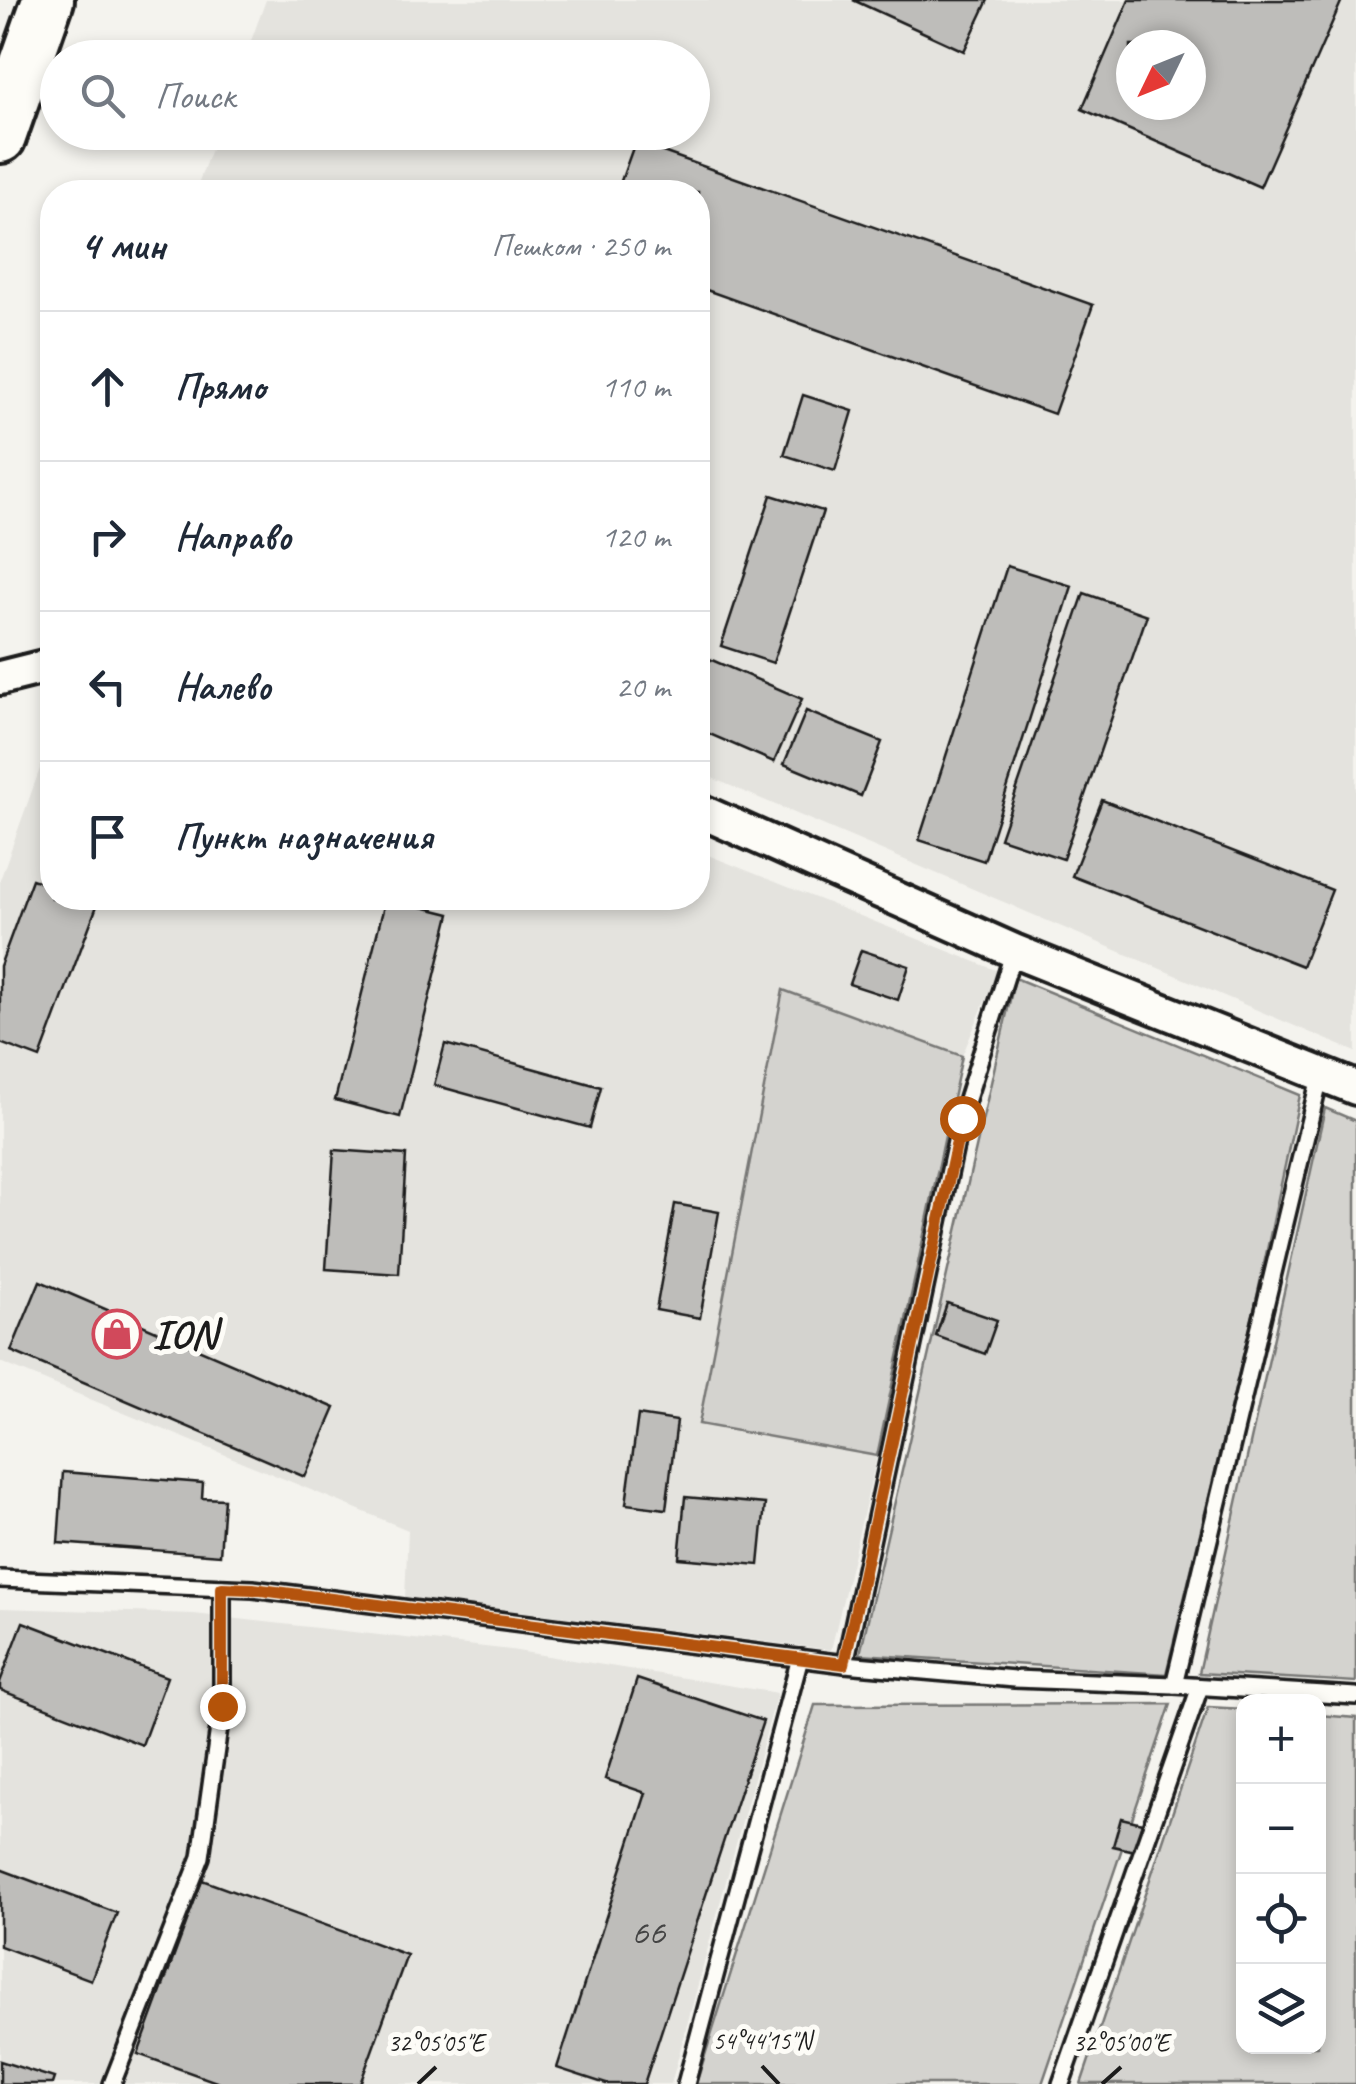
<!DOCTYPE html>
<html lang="ru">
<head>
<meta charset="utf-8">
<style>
  :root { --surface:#fff; --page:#f6f6f7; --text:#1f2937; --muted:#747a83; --line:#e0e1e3 }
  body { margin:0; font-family:Caveat,sans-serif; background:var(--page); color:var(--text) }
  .controls { position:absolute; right:30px; bottom:30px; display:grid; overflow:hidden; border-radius:20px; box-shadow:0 5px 15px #0003 }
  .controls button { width:90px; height:90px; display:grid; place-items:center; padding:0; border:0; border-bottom:2px solid var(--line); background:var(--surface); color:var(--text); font:50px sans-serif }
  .compass { position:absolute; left:1116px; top:30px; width:90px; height:90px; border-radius:50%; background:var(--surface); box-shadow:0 5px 15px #0003; rotate:227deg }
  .stop { position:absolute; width:30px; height:30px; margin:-22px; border:8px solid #b45309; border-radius:50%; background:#fff }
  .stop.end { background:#b45309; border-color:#fff; box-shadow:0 2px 10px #0008 }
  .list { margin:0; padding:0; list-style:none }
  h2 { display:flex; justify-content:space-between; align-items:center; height:130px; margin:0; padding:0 40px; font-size:42px }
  h2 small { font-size:32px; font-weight:400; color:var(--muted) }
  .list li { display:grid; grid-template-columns:65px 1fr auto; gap:30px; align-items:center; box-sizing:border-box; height:150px; padding:0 40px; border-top:2px solid var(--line) }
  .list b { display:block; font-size:38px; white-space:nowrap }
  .list em { font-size:32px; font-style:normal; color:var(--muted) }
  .icon { flex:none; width:55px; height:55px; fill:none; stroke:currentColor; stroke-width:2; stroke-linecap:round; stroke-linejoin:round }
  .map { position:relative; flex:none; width:1356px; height:2084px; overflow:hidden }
  .search { position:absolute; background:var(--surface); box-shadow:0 5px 15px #0003; left:40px; top:40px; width:670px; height:110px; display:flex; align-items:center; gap:25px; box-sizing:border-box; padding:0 35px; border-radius:55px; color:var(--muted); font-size:38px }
  .panel { position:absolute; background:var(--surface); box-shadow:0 5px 15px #0003; left:40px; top:180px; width:670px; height:730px; border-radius:40px }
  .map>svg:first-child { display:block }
  .built { fill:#e4e3de; fill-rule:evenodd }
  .green { fill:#d4d3cf; stroke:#787876; stroke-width:2.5 }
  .building { fill:#bebdba; stroke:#1c1c1c; stroke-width:2.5; fill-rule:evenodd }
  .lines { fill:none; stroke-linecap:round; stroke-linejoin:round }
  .lane-casing { stroke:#1c1c1c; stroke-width:22 }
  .street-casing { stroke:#1c1c1c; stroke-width:40 }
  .primary-casing { stroke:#1c1c1c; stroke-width:58 }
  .lane { stroke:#fdfcf7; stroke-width:15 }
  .street { stroke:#fdfcf7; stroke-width:32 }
  .primary { stroke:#fdfcf7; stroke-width:50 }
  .route { stroke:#b45309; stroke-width:12 }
  .ticks { fill:none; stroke:#1c1c1c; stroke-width:4 }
  .labels { text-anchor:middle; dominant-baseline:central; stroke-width:10; stroke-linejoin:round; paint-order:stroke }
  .number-label { font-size:38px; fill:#444 }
  .poi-label { font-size:42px; font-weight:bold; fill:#1c1c1c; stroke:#fdfcf7; text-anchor:start }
  .ticks-label { font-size:25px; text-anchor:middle; fill:#1c1c1c; stroke:#fdfcf7; stroke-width:10; stroke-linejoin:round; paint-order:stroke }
</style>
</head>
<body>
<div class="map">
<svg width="1356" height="2084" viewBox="0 0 1356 2084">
  <rect width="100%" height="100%" fill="#f4f3ee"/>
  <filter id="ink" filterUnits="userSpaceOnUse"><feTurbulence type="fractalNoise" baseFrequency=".01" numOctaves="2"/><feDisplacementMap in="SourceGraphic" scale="20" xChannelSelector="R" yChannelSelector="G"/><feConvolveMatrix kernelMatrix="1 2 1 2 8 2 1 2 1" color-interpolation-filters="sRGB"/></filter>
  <g filter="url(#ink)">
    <g class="built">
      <path d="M266,0H1356V1052L698,772V192H195L217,133L692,132V58L245,57ZM1131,45H1191V105H1131Z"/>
      <path d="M52,735V898H698V851L998,971L962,1056L784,990L699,1423L877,1456L831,1650L405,1597L408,1530L0,1362V880Z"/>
      <path d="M0,1608L194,1614L511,1650L777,1693L671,2084H0Z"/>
    </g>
    <g class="green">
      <path d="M1015,978L1300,1095L1254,1311L1166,1674L860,1654Z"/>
      <path d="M783,990L962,1056L877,1456L699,1424Z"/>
      <path d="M1325,1108L1356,1121V1682L1199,1673Z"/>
      <path d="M1171,1704L1042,2084H696L815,1705Z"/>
      <path d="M1208,1707L1243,1709L1244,2046H1318L1319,1715L1356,1718V2084H1081Z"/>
    </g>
    <g class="building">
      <path d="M853,0H988L964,51Z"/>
      <path d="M1129,0H1342L1260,187L1082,109ZM1131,45H1191V105H1131Z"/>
      <path d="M635,142L1093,305L1054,414L698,287V192H617Z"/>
      <path d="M803,395L853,411L835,471L784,455Z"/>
      <path d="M771,495L823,511L773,663L721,646Z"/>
      <path d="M1007,566L1072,586L984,861L919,840Z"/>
      <path d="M1084,593L1147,615L1063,859L1000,838Z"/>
      <path d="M698,654L802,699L774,762L698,729Z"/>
      <path d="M806,711L882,742L861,796L784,764Z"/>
      <path d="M1102,800L1332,890L1302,966L1072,876Z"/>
      <path d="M32,879L52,886V898H82L98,903L40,1058L0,1043V966Z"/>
      <path d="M386,898L450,914L400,1117L335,1100Z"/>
      <path d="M861,950L909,966L898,1000L849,984Z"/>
      <path d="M445,1044L601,1087L590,1128L434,1085Z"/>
      <path d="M334,1150L406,1155L399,1274L326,1269Z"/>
      <path d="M675,1204L719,1212L700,1318L656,1310Z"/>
      <path d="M40,1281L335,1408L305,1477L11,1351Z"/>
      <path d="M947,1303L997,1320L985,1354L936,1336Z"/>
      <path d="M638,1415L677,1421L666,1509L626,1504Z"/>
      <path d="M63,1472L203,1483L202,1498L224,1499L220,1555L58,1543Z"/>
      <path d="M685,1497L765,1504L759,1565L679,1558Z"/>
      <path d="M23,1622L167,1677L142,1745L0,1690V1682Z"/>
      <path d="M637,1679L763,1721L644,2084H606L557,2068L646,1793L605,1779Z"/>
      <path d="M1121,1818L1142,1823L1135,1851L1113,1846Z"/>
      <path d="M0,1869L117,1913L91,1980L0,1946Z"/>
      <path d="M202,1880L407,1955L360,2084H222L138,2054Z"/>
      <path d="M0,2061L54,2078L52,2084H0Z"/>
    </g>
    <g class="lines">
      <g class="lane-casing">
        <g id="lane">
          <path d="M0,1579L253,1589L845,1664L1014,1679L1174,1685L1356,1696"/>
          <path d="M845,1664L961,1118L1014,951"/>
          <path d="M1174,1685L1321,1073"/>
          <path d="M112,2084L201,1857L222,1706V1588"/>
          <path d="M686,2084L800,1658"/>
          <path d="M1061,2084L1200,1687"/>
        </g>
      </g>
      <g class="street-casing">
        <g id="street">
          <path d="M0,678L52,665"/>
          <path d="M698,810L1014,951L1356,1088"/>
        </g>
      </g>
      <g class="primary-casing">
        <path id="primary" d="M0,137L48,0"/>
      </g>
      <use href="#lane" class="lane"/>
      <use href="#street" class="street"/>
      <use href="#primary" class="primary"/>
    </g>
  </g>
  <g class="lines" filter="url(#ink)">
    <path class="route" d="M222,1706V1588L253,1589L844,1664L962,1118"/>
  </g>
  <path class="ticks" d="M762,2066L779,2084M418,2084L436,2067M1102,2084L1121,2067"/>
  <defs>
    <g id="shop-ring" transform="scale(2.5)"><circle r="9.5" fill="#fdfcf7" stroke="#d1495b" stroke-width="1.5"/><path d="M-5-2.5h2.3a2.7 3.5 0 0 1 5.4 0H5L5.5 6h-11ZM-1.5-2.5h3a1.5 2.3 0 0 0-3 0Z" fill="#d1495b"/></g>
  </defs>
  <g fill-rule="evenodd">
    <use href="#shop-ring" x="117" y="1334"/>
  </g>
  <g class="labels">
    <g class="number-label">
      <text x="648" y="1931">66</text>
    </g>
    <g class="poi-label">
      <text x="152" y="1334">ION</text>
    </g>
  </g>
  <g class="ticks-label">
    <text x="762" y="2049">54°44'15"N</text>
    <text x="436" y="2051">32°05'05"E</text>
    <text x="1121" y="2051">32°05'00"E</text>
  </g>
</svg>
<div class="controls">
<button>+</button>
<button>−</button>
<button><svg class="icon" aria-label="locate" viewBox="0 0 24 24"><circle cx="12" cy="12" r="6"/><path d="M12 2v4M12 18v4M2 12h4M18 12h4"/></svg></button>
<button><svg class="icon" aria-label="layers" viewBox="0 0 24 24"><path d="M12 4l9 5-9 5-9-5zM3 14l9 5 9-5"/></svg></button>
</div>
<svg class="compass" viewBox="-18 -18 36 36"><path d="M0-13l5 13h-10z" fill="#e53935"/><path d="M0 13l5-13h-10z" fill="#747a83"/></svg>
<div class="stop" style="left:962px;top:1118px"></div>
<div class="stop end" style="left:222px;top:1706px"></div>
<div class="search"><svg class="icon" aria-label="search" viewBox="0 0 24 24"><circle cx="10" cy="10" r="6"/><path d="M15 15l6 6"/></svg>Поиск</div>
<section class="panel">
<h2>4 мин<small>Пешком · 250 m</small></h2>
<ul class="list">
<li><svg class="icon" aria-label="ahead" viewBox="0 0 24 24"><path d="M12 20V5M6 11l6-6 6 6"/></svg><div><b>Прямо</b></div><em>110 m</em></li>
<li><svg class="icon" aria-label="right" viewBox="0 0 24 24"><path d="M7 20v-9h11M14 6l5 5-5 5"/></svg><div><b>Направо</b></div><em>120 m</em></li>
<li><svg class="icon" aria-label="left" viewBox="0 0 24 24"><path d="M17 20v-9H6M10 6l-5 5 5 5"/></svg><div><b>Налево</b></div><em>20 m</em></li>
<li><svg class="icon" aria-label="arrive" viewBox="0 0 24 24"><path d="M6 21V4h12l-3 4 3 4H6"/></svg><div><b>Пункт назначения</b></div></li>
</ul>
</section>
</div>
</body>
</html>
